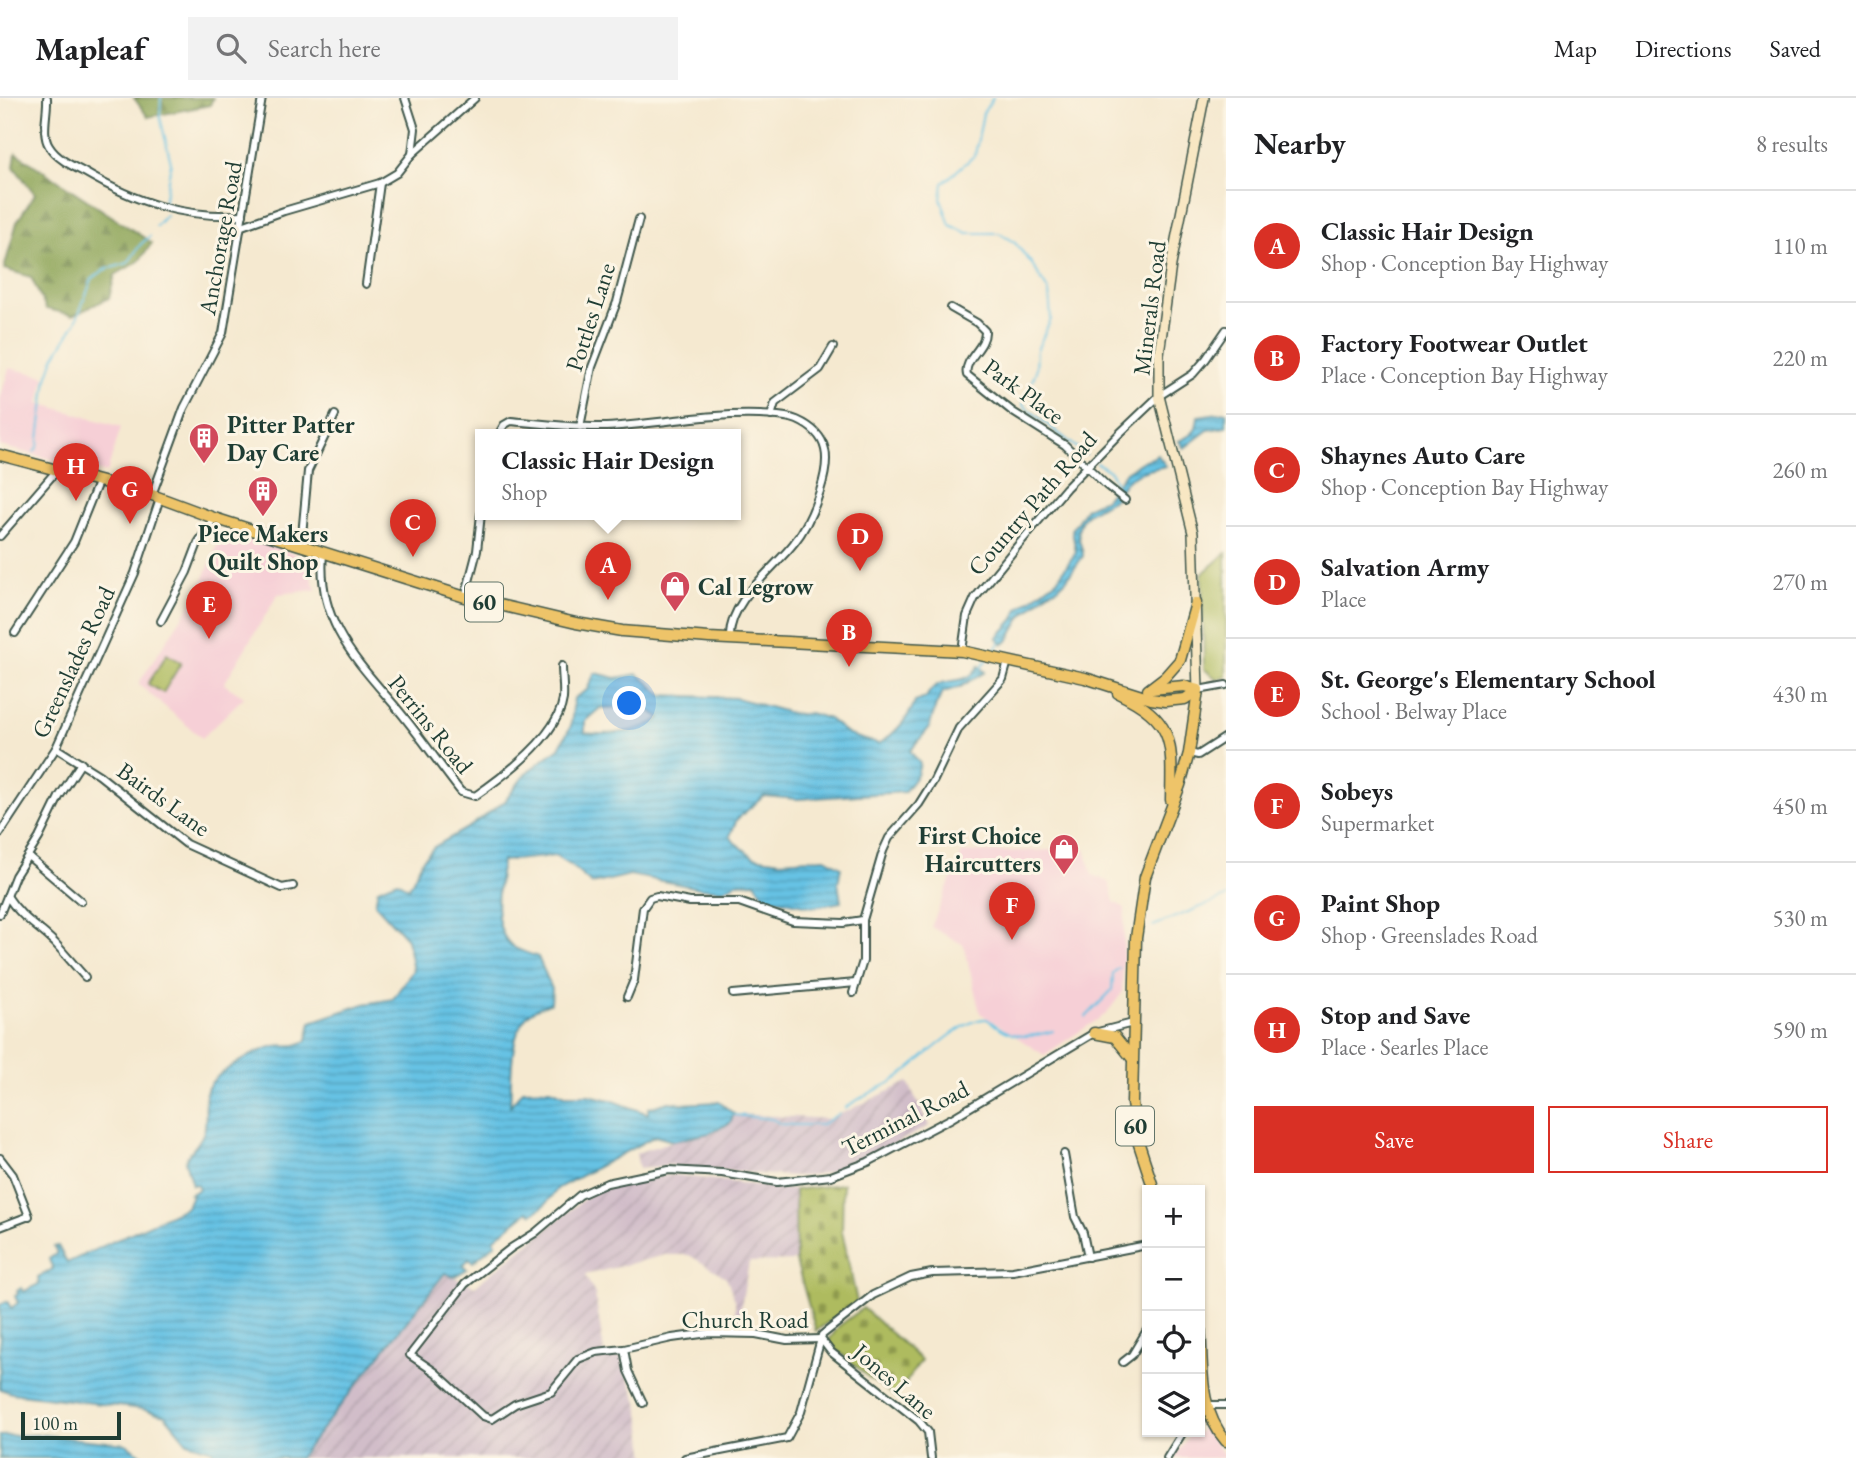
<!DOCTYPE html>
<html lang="en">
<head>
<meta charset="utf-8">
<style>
  :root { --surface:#fff; --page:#f2f2f2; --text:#202124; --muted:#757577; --line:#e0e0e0; --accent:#d93025 }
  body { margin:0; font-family:"EB Garamond",serif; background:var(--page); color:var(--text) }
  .controls { position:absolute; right:21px; bottom:21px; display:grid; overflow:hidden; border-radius:0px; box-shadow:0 2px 5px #0004 }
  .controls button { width:63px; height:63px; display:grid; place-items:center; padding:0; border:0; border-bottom:2px solid var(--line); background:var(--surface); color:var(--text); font:35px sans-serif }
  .scale { position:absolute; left:21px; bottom:18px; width:100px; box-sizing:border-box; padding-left:7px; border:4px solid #1f3d34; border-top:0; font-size:19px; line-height:24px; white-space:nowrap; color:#1f3d34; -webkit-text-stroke:5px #fcf5e5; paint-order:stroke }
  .you { position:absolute; left:630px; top:606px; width:24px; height:24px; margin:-18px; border:5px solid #fff; border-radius:50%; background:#1a73e8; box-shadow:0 0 0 10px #1a73e833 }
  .badge { display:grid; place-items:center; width:46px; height:46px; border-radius:50%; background:var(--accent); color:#fff; font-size:23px; font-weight:700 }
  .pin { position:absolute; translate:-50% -58px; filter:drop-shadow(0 2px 4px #0008) }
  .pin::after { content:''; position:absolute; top:37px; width:24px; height:21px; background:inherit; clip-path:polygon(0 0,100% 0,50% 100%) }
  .popup { position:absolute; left:475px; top:331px; width:266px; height:91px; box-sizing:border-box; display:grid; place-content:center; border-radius:0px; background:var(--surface); filter:drop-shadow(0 2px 5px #0005); font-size:23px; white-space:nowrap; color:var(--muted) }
  .popup b { font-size:26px; color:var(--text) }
  .popup::after { content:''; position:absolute; left:50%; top:100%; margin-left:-14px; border:14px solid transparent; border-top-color:var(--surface) }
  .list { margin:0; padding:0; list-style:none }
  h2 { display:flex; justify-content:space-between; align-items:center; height:91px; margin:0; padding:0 28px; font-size:30px }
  h2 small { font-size:23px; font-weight:400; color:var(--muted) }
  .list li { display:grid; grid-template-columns:46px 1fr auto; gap:21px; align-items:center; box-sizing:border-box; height:112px; padding:0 28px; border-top:2px solid var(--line) }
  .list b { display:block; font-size:26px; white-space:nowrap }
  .list p { margin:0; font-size:23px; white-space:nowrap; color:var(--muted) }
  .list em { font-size:23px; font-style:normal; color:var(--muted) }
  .actions { display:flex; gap:14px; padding:21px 28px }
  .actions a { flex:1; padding:16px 0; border:2px solid var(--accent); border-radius:0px; text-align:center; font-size:24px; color:var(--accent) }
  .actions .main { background:var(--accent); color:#fff }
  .icon { flex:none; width:38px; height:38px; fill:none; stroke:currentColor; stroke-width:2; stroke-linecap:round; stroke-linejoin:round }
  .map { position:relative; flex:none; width:1226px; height:1360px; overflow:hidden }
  header { display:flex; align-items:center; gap:42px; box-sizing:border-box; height:98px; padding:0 35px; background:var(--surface); border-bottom:2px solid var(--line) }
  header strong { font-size:33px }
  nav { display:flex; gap:38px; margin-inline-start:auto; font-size:24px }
  .search { width:490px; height:63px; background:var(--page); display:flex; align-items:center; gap:18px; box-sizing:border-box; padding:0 24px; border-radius:0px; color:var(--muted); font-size:26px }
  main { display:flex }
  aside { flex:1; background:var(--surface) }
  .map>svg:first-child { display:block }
  .built { fill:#f6cfd6 }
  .industrial { fill:url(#industrial-furrows) }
  .green { fill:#aebb5e; stroke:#667c49; stroke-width:2 }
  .forest { fill:url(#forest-firs); stroke:#547044; stroke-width:2 }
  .cemetery { fill:url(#cemetery-stones); stroke:#667c49; stroke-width:2 }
  .water { fill:url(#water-rules); stroke:#42808c; stroke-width:2; fill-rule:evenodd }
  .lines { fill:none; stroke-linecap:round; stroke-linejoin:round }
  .stream { stroke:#66c2e4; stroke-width:2 }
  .street-casing { stroke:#3f574b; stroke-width:10 }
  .secondary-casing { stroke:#3f574b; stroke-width:12 }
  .primary-casing { stroke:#3f574b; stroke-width:13 }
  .street { stroke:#fff; stroke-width:6 }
  .secondary { stroke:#f8e7c3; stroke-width:9 }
  .primary { stroke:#eec469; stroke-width:10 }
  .labels { text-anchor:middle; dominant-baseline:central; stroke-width:6; stroke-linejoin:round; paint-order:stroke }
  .shield { fill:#fcf5e5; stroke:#617469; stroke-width:2 }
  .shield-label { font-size:23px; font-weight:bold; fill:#1f3d34 }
  .street-label { font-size:24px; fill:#1f3d34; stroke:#fcf5e5 }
  .poi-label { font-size:24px; font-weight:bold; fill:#1f3d34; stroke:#fcf5e5; text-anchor:start }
</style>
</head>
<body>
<header>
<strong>Mapleaf</strong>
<div class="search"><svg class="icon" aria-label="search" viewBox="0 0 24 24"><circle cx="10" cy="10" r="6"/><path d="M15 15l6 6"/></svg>Search here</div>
<nav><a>Map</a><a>Directions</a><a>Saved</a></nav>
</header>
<main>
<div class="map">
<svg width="1226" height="1360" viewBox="0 0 1226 1360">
  <defs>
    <pattern id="industrial-furrows" width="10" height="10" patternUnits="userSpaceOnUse" patternTransform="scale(1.75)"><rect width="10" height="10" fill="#d1bdc9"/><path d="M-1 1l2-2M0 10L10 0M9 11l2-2" fill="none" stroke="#b3a3ad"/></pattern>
    <pattern id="forest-firs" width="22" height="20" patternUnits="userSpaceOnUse" patternTransform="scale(1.75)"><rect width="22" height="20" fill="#8aa355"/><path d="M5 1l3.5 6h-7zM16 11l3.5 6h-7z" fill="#708647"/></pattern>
    <pattern id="cemetery-stones" width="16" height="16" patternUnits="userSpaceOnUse" patternTransform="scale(1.75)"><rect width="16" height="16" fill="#aebb5e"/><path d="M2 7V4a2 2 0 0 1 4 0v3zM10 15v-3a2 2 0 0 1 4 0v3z" fill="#8d994e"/></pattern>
    <pattern id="water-rules" width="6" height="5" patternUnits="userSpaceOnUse" patternTransform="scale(1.75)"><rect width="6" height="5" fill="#66c2e4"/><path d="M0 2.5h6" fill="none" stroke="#539fba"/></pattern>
  </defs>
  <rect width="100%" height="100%" fill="#fcf5e5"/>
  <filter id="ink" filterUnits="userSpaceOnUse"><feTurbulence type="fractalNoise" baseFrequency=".0143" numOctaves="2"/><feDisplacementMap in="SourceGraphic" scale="14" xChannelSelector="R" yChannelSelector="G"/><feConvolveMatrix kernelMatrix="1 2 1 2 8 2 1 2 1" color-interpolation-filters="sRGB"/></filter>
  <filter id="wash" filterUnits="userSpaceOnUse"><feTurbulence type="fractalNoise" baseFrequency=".00686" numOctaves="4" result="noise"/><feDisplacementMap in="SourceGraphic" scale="28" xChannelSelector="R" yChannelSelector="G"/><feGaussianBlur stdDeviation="1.57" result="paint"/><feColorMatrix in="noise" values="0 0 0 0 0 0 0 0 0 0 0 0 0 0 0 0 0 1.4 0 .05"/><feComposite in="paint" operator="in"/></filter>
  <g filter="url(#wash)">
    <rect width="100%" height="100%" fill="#f5e9d0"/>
    <g class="built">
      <path d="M9,270L45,278L39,305L121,329L107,375L0,348V301Z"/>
      <path d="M223,433L304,459L316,492L278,496L224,586L244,599L202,640L138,586L198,495Z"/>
      <path d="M1085,751L1092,777L1109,784L1114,804L1125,810L1122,895L1106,916L1044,957L980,915L964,847L931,829L962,755Z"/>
      <path d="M1200,1330H1203L1224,1357L1223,1360H1174L1191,1334H1200Z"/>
    </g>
    <g class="industrial">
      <path d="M908,984L929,1028L867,1060L830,1074L803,1078L772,1077L668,1067L639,1071L636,1055L673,1043L710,1035L730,1025L734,1016L830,1021Z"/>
      <path d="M675,1077L795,1092L796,1163L749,1164L740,1213L741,1231L736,1230L735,1202L726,1179L689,1157H665L585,1177L595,1196L605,1260L621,1259L639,1307L646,1360H299L445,1175L475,1188L588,1098L612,1087L640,1080Z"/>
    </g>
    <g class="green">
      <path d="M1226,455V579L1217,581L1204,571L1202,476Z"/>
      <path d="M167,556L181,565L163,595L148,586Z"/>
    </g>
    <g class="forest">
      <path d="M134,0H213L210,7L148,19Z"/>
      <path d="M16,55L152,145L139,163L115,177L109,200L73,217L46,211L31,179L4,171L17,124L35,96L14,69Z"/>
    </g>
    <g class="cemetery">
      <path d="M843,1086L842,1133L857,1204L816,1233L796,1163L795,1092Z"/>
      <path d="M863,1210L921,1262L896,1299L867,1278L830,1246L829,1242L839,1228Z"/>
    </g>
    <g class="water">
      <path d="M1226,314V329L1208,332L1184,350L1179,343C1193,337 1197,334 1198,318Z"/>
      <path d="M1157,356L1166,368C1145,372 1124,376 1117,399C1100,411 1074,414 1079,441C1080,447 1083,452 1083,458L1066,482L1058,490L1048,494L1022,518L1008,543L1003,546L997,540L1014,521L1018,511L1057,482L1076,454L1072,432L1086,410L1105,401L1126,374L1145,362L1153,360Z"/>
      <path d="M979,568L985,574L960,589L943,594L936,607L929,630L910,653L920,666L917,677L904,694L797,701L764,698L737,721L730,738L734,744L754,759L780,763L825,760L841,769L838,785L841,804L814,809L765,799L755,784L736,785L723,792L699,790L630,777L592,786L570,767L555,758L502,763C498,788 490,829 512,848C519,853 530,856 538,859L552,891L551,904C545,907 537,910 531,914C508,933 512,981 510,1008L523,992L551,991L565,997H588L611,1002L648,1016V1010L669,1004L682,1006L719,1004L734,1016L730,1025L710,1035L673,1043L655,1038L558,1090L544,1108L532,1116L528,1113L494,1141L496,1145L473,1164L469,1161L463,1167L467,1171L453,1179L445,1175L299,1360H212L213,1352L187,1344L165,1317L142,1311L12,1295L0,1291V1207L7,1203L11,1210L18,1205L15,1198L18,1196L17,1193L21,1190L23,1194L39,1186L38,1179L53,1171L49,1161L57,1155L54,1149L58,1148L67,1165L187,1109L192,1097L190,1096L199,1091L197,1086L192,1087L185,1063C190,1053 199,1046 203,1036C209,1024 203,1006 207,992C213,975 258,952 275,948C289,946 292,950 307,943L311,924L364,906L393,901L413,872L407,841L375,806L378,791L397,783L409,790L423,761L434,749L472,727L505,703L526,675L559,650L571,628L574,600L587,592L595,575L616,580L638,576L662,597L736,600L798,617L810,615L829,621L849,637L879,646C894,636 908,621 915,604L926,600C937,576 957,588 971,577C974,575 976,571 979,568ZM630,609L650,613L661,620C640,634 610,638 585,635V623L600,610Z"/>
      <path d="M42,1337L126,1346L146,1360H0V1338Z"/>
    </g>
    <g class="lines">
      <g class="stream">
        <path d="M161,0L160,19L171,65L164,105"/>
        <path d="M993,0L983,15L975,57L943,85L941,101L950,127L967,135H999L1015,145L1032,166L1049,194L1051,221L1037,252L1036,273L1023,307L1086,357"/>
        <path d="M156,128L166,117"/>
        <path d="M34,354L38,349L47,280L54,260L75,226L92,181L104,172L128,165L140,147L150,138"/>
        <path d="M1097,365L1110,373L1117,388"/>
        <path d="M993,554L1000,544"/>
        <path d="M981,570L987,562"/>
        <path d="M1153,828L1226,799"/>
        <path d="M1086,919L1112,892L1113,875L1119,870"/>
        <path d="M845,1010C860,999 877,992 893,983C915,970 961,919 987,921C1012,941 1024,941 1053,933"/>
        <path d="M734,1017L772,1021L781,1026L793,1027H821L840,1015"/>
      </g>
    </g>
  </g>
  <g filter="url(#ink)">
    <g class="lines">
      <g class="street-casing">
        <g id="street">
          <path d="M47,0C48,14 41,36 49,48C56,60 72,68 84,74C137,105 182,120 243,117"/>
          <path d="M405,0L415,31L412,56"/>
          <path d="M242,128L284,113L380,85L397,75L412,56L475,0"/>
          <path d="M366,186L380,85"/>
          <path d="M951,210L977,225L985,233C986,250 963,261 967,277L1013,314L1065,347L1106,387L1125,402"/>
          <path d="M771,318L775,305L820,271L833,249"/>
          <path d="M580,329L592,269L617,204L639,121"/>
          <path d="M499,336L504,327L511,323C543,326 575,330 606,329C658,326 709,315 760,317C772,318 785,317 797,322C831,337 830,362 820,393C814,412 807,429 794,445C774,471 729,503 730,539"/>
          <path d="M152,397L184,310L223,235L262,0"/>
          <path d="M0,438L58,371"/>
          <path d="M301,448L308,373L335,317"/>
          <path d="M323,456C317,523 355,561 395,608C418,635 439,666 461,694L475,698C504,678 558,638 563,601C564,590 562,579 562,568"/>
          <path d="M465,499L477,453L481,416"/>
          <path d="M161,523L187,474L198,445L214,420"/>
          <path d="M15,535L74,444L99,382"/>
          <path d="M962,553L967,518L975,500L1014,452L1066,390L1120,335L1159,298L1193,276L1206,261L1226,232"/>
          <path d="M1198,592L1226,587"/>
          <path d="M56,650L99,677L186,746L282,790L293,788"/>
          <path d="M1189,655L1198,657L1226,639"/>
          <path d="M0,735L56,650L135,475L160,400"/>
          <path d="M28,758L81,803"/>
          <path d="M7,798C22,821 37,827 55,845C65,856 75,868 85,879"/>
          <path d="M0,816L15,778L39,740L59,699L81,665"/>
          <path d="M853,895L863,863V822L883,753L889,740L919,706L934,682L959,630L1003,581L1008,563"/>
          <path d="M733,896L856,885"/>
          <path d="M627,899L634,882L643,810L650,800L657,798L690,804H739L793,823L843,825L863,822"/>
          <path d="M1064,1056L1075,1119L1083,1135L1088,1159"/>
          <path d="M0,1060L13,1077L29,1118L0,1129"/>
          <path d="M821,1241L787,1242L756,1236L709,1235L672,1240L624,1251L596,1254L578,1261L551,1294L515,1306L492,1321L483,1318L435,1274L410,1257L465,1186L511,1150L535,1135L580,1097L607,1085L669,1072L722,1075L777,1084L831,1078L868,1064L952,1020L1094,935L1133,925"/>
          <path d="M821,1241L831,1254L919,1323L928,1334L931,1360"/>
          <path d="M624,1251L628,1273L643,1305"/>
          <path d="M1123,1264L1132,1257L1147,1232"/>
          <path d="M1200,1314L1207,1307H1226"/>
          <path d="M685,1360L787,1340L801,1314L822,1237L873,1197L911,1179L932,1175L1013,1173L1147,1147"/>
          <path d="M1167,1360L1183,1334"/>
        </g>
      </g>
      <g class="secondary-casing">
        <path id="secondary" d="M1198,592L1193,435L1159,298V256L1171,167L1204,0"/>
      </g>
      <g class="primary-casing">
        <g id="primary">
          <path d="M0,357L152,397L214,420L465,499L576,525L622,533L709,540L962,553L1085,580L1151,601L1165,603L1185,601L1198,592"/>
          <path d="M1152,591L1184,588L1198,592"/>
          <path d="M1148,592L1165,579L1180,562L1196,505"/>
          <path d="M1118,595C1176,623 1172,645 1171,702"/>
          <path d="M1094,935L1115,939L1132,960"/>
          <path d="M1154,1092L1137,1040L1132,1005L1136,840L1145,779L1180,687L1189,655L1198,592"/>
          <path d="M1200,1229C1203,1268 1198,1311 1226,1343"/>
        </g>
      </g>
      <use href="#street" class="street"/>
      <use href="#secondary" class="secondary"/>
      <use href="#primary" class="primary"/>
    </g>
  </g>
  <defs>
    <g id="building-pin" transform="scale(1.575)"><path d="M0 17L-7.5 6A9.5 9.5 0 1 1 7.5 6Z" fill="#d1495b" stroke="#fcf5e5"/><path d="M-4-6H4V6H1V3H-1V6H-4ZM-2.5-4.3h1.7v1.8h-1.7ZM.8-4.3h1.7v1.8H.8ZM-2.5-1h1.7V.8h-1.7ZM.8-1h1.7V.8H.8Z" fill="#fff"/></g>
    <g id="shop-pin" transform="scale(1.575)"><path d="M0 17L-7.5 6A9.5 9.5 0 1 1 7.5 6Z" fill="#d1495b" stroke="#fcf5e5"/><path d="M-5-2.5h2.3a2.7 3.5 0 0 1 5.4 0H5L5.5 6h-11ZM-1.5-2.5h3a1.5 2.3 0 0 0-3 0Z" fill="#fff"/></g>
  </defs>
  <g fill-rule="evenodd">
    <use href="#building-pin" x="204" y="340"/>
    <use href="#building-pin" x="263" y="393"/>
    <use href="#shop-pin" x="675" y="488"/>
    <use href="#shop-pin" x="1064" y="751"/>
  </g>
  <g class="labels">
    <g class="shield">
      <rect x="465" y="484.5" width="38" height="39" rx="5"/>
      <rect x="1116" y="1008.5" width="38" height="39" rx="5"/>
    </g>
    <g class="shield-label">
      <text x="484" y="504">60</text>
      <text x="1135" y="1028">60</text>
    </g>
    <g class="street-label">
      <text transform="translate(220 140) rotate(-80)">Anchorage Road</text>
      <text transform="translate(1149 210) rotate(-83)">Minerals Road</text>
      <text transform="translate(590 219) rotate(-72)">Pottles Lane</text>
      <text transform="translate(1024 293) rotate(36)">Park Place</text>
      <text transform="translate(1032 405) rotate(-49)">Country Path Road</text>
      <text transform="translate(73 564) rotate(-65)">Greenslades Road</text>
      <text transform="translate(431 626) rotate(51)">Perrins Road</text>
      <text transform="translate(164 701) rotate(36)">Bairds Lane</text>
      <text transform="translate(905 1020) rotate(-27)">Terminal Road</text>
      <text x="745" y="1221">Church Road</text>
      <text transform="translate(895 1283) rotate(41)">Jones Lane</text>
    </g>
    <g class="poi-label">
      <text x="227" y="326">Pitter Patter<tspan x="227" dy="28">Day Care</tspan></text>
      <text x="263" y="435" text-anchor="middle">Piece Makers<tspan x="263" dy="28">Quilt Shop</tspan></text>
      <text x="698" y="488">Cal Legrow</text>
      <text x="1041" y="737" text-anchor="end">First Choice<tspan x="1041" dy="28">Haircutters</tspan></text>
    </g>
  </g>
</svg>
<div class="controls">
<button>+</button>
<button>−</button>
<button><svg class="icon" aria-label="locate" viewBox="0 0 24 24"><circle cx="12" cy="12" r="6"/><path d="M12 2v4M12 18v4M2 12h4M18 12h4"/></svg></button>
<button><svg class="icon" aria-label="layers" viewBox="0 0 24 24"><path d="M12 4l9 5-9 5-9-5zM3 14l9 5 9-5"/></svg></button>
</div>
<div class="scale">100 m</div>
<div class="you"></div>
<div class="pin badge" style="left:608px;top:502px">A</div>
<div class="popup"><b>Classic Hair Design</b>Shop</div>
<div class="pin badge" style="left:849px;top:569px">B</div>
<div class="pin badge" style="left:413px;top:459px">C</div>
<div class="pin badge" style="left:860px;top:473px">D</div>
<div class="pin badge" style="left:209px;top:541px">E</div>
<div class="pin badge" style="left:1012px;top:842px">F</div>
<div class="pin badge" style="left:130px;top:426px">G</div>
<div class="pin badge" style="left:76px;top:403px">H</div>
</div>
<aside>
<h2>Nearby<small>8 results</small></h2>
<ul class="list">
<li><span class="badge">A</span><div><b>Classic Hair Design</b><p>Shop · Conception Bay Highway</p></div><em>110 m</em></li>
<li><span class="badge">B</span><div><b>Factory Footwear Outlet</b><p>Place · Conception Bay Highway</p></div><em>220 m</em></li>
<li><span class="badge">C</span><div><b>Shaynes Auto Care</b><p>Shop · Conception Bay Highway</p></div><em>260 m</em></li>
<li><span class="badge">D</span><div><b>Salvation Army</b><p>Place</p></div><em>270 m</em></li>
<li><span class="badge">E</span><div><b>St. George's Elementary School</b><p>School · Belway Place</p></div><em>430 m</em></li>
<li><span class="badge">F</span><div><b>Sobeys</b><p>Supermarket</p></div><em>450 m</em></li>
<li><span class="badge">G</span><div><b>Paint Shop</b><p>Shop · Greenslades Road</p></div><em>530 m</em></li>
<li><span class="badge">H</span><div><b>Stop and Save</b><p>Place · Searles Place</p></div><em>590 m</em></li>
</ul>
<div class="actions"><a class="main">Save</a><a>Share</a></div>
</aside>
</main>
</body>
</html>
